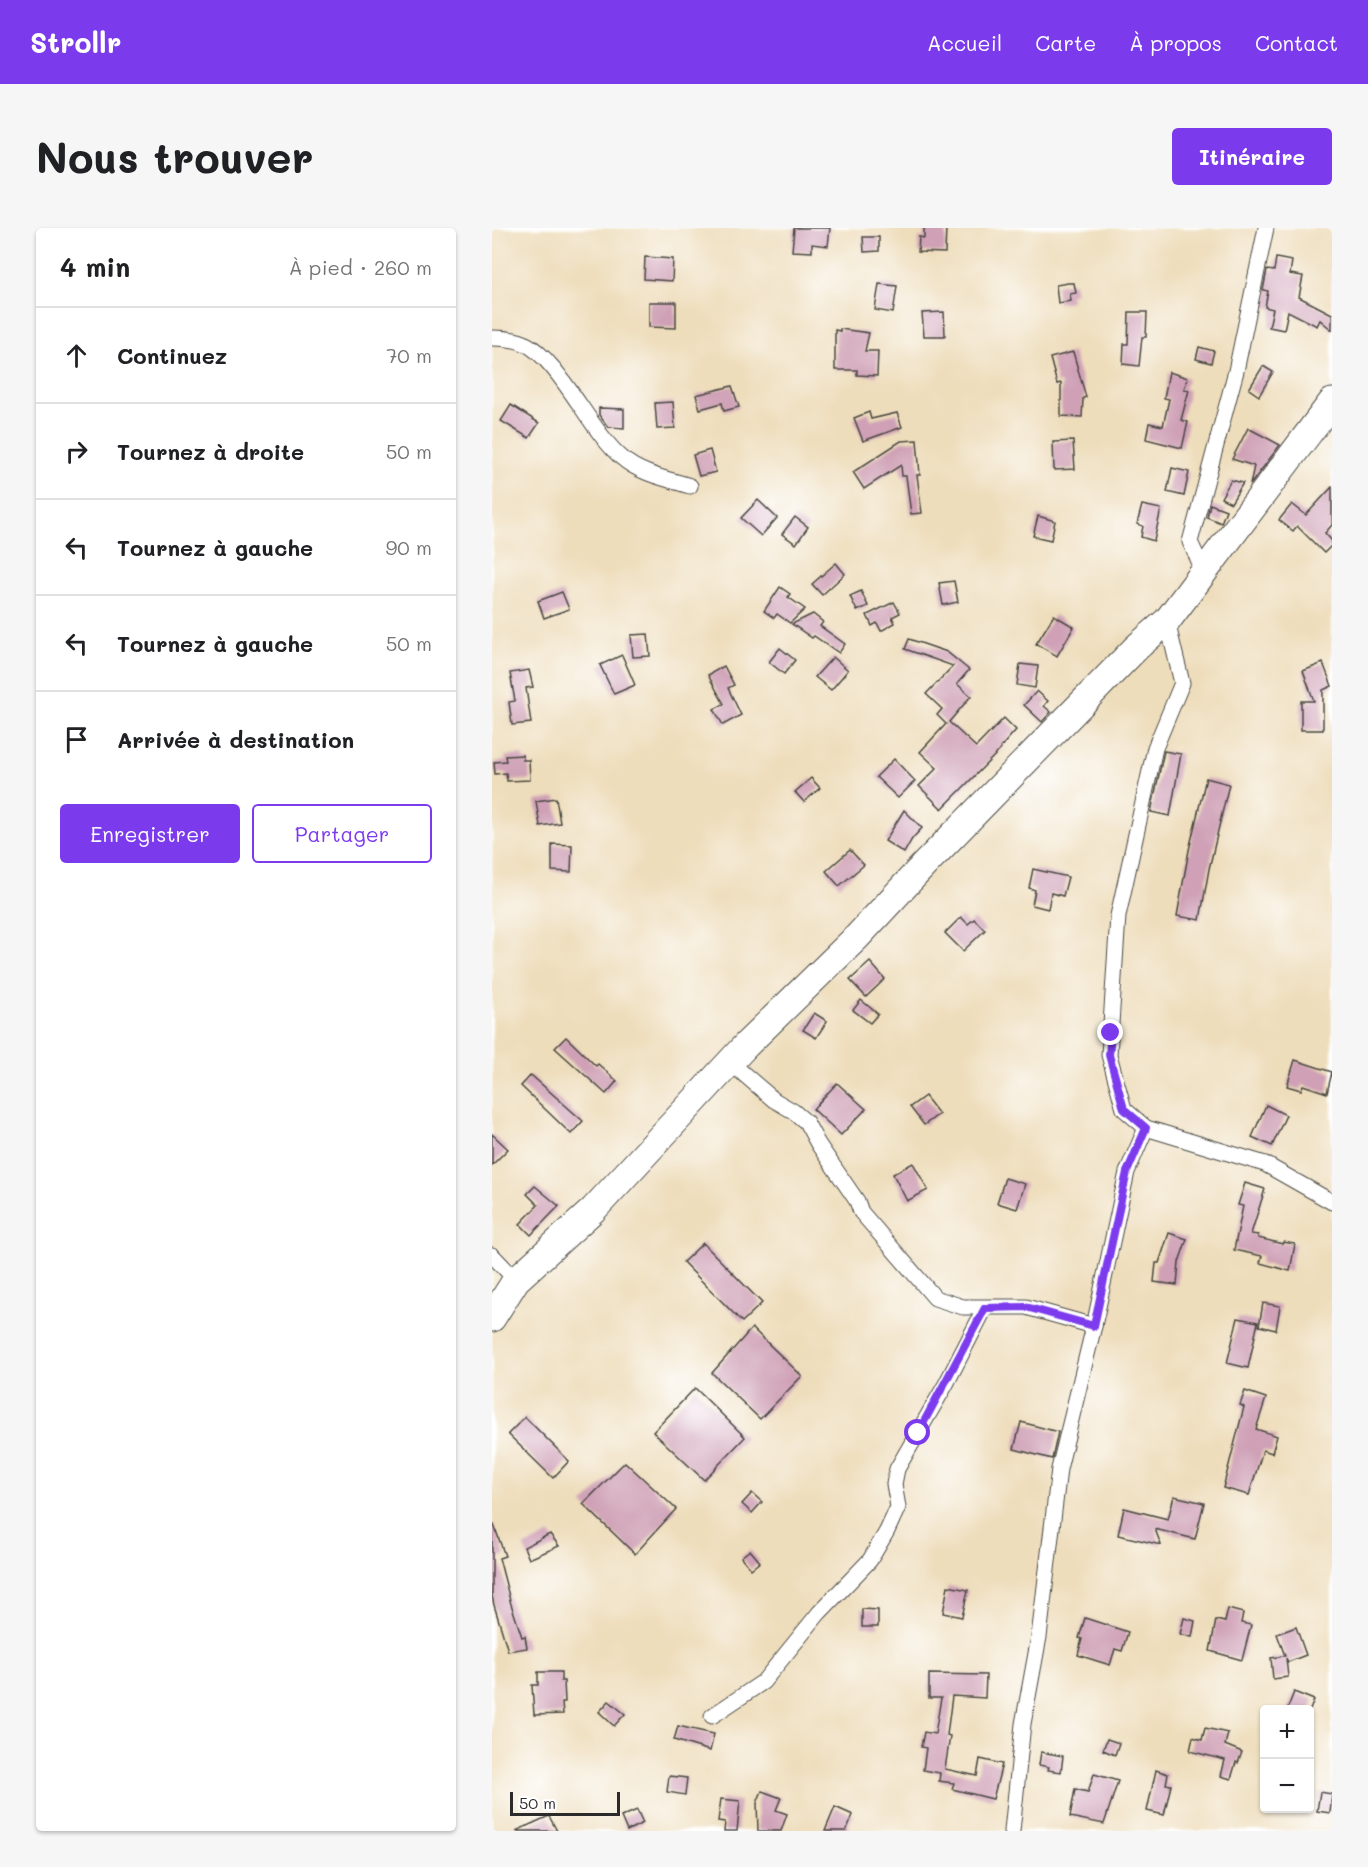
<!DOCTYPE html>
<html lang="fr">
<head>
<meta charset="utf-8">
<style>
  :root { --surface:#fff; --page:#f6f6f6; --text:#202124; --muted:#757577; --line:#e0e0e0; --accent:#7c3aed }
  body { margin:0; font-family:Mali,sans-serif; background:var(--page); color:var(--text) }
  .controls { position:absolute; right:18px; bottom:18px; display:grid; overflow:hidden; border-radius:6px; box-shadow:0 2px 4px #0004 }
  .controls button { width:54px; height:54px; display:grid; place-items:center; padding:0; border:0; border-bottom:2px solid var(--line); background:var(--surface); color:var(--text); font:30px sans-serif }
  .scale { position:absolute; left:18px; bottom:15px; width:110px; box-sizing:border-box; padding-left:6px; border:3px solid #2b2b2b; border-top:0; font-size:16px; line-height:21px; white-space:nowrap; color:#2b2b2b; -webkit-text-stroke:4px #fff; paint-order:stroke }
  .stop { position:absolute; width:18px; height:18px; margin:-14px; border:4px solid #7c3aed; border-radius:50%; background:#fff }
  .stop.end { background:#7c3aed; border-color:#fff; box-shadow:0 2px 6px #0008 }
  .list { margin:0; padding:0; list-style:none }
  h2 { display:flex; justify-content:space-between; align-items:center; height:78px; margin:0; padding:0 24px; font-size:26px }
  h2 small { font-size:20px; font-weight:400; color:var(--muted) }
  .list li { display:grid; grid-template-columns:39px 1fr auto; gap:18px; align-items:center; box-sizing:border-box; height:96px; padding:0 24px; border-top:2px solid var(--line) }
  .list b { display:block; font-size:22px; white-space:nowrap }
  .list em { font-size:20px; font-style:normal; color:var(--muted) }
  .actions { display:flex; gap:12px; padding:18px 24px }
  .actions a { flex:1; padding:14px 0; border:2px solid var(--accent); border-radius:6px; text-align:center; font-size:21px; color:var(--accent) }
  .actions .main { background:var(--accent); color:#fff }
  .icon { flex:none; width:33px; height:33px; fill:none; stroke:currentColor; stroke-width:2; stroke-linecap:round; stroke-linejoin:round }
  .map { position:relative; flex:none; width:840px; height:1603px; overflow:hidden; border-radius:6px }
  header { display:flex; align-items:center; gap:36px; box-sizing:border-box; height:84px; padding:0 30px; background:var(--accent); color:#fff }
  header strong { font-size:28px }
  nav { display:flex; gap:33px; margin-inline-start:auto; font-size:21px }
  .intro { display:flex; align-items:center; justify-content:space-between; box-sizing:border-box; height:144px; padding:0 36px }
  h1 { margin:0; font-size:42px }
  .button { padding:15px 27px; border-radius:6px; background:var(--accent); color:#fff; font-size:21px; font-weight:700 }
  main { display:flex; gap:36px; padding:0 36px }
  aside { flex:1; background:var(--surface); border-radius:6px; box-shadow:0 2px 4px #0004 }
  .map>svg:first-child { display:block }
  .building { fill:#cfa0b6 }
  .lines { fill:none; stroke-linecap:round; stroke-linejoin:round }
  .street-casing { stroke:#484641; stroke-width:17 }
  .highway-casing { stroke:#484641; stroke-width:29 }
  .street { stroke:#fff; stroke-width:15 }
  .highway { stroke:#fff; stroke-width:27 }
  .route { stroke:#7c3aed; stroke-width:8 }
</style>
</head>
<body>
<header>
<strong>Strollr</strong>
<nav><a>Accueil</a><a>Carte</a><a>À propos</a><a>Contact</a></nav>
</header>
<div class="intro"><h1>Nous trouver</h1><a class="button">Itinéraire</a></div>
<main>
<aside>
<h2>4 min<small>À pied · 260 m</small></h2>
<ul class="list">
<li><svg class="icon" aria-label="ahead" viewBox="0 0 24 24"><path d="M12 20V5M6 11l6-6 6 6"/></svg><div><b>Continuez</b></div><em>70 m</em></li>
<li><svg class="icon" aria-label="right" viewBox="0 0 24 24"><path d="M7 20v-9h11M14 6l5 5-5 5"/></svg><div><b>Tournez à droite</b></div><em>50 m</em></li>
<li><svg class="icon" aria-label="left" viewBox="0 0 24 24"><path d="M17 20v-9H6M10 6l-5 5 5 5"/></svg><div><b>Tournez à gauche</b></div><em>90 m</em></li>
<li><svg class="icon" aria-label="left" viewBox="0 0 24 24"><path d="M17 20v-9H6M10 6l-5 5 5 5"/></svg><div><b>Tournez à gauche</b></div><em>50 m</em></li>
<li><svg class="icon" aria-label="arrive" viewBox="0 0 24 24"><path d="M6 21V4h12l-3 4 3 4H6"/></svg><div><b>Arrivée à destination</b></div></li>
</ul>
<div class="actions"><a class="main">Enregistrer</a><a>Partager</a></div>
</aside>
<div class="map">
<svg width="840" height="1603" viewBox="0 0 840 1603">
  <rect width="100%" height="100%" fill="#fff"/>
  <filter id="ink" filterUnits="userSpaceOnUse"><feTurbulence type="fractalNoise" baseFrequency=".0167" numOctaves="2"/><feDisplacementMap in="SourceGraphic" scale="12" xChannelSelector="R" yChannelSelector="G"/><feConvolveMatrix kernelMatrix="1 2 1 2 8 2 1 2 1" color-interpolation-filters="sRGB"/></filter>
  <filter id="wash" filterUnits="userSpaceOnUse"><feTurbulence type="fractalNoise" baseFrequency=".008" numOctaves="4" result="noise"/><feDisplacementMap in="SourceGraphic" scale="24" xChannelSelector="R" yChannelSelector="G"/><feGaussianBlur stdDeviation="1.35" result="paint"/><feColorMatrix in="noise" values="0 0 0 0 0 0 0 0 0 0 0 0 0 0 0 0 0 1.4 0 .05"/><feComposite in="paint" operator="in"/></filter>
  <g filter="url(#wash)">
    <rect width="100%" height="100%" fill="#edb"/>
    <g id="blocks">
      <g class="building">
        <path d="M302,0H338L336,18L320,16V24L300,23Z"/>
        <path d="M432,0H454L453,25L426,24L427,9L432,10Z"/>
        <path d="M371,9H387V23L372,24Z"/>
        <path d="M153,29L181,31L180,53L152,51Z"/>
        <path d="M784,30L800,33L798,46L811,48L807,69L840,86V102L828,92L825,98L796,83L792,102L777,99L781,81L773,79L776,63L771,62L775,42L782,43Z"/>
        <path d="M576,55H582L584,65L578,66L579,73L566,75L564,57Z"/>
        <path d="M387,56L405,58L401,85L383,82Z"/>
        <path d="M157,74H184V100L157,99Z"/>
        <path d="M452,84L453,108H432L430,85Z"/>
        <path d="M637,84H655L654,109H650L647,138L631,136L632,116H636Z"/>
        <path d="M348,101L377,105L373,123H386L385,148L365,147V142H343V102L348,103Z"/>
        <path d="M707,119L722,123L719,135L704,131Z"/>
        <path d="M581,124L594,169L591,170L590,189L569,188V155L565,156L558,130Z"/>
        <path d="M771,138L781,144L767,168L757,161Z"/>
        <path d="M677,144L696,150L692,161L697,162L689,192L696,194L690,220L654,211L657,195L671,198L677,171L672,170Z"/>
        <path d="M240,158L247,179L232,183L230,175L208,181L204,167Z"/>
        <path d="M181,174L183,200L165,201L163,175Z"/>
        <path d="M19,177L47,195L37,210L9,193Z"/>
        <path d="M107,180L132,181V200L116,199L107,187Z"/>
        <path d="M377,184L379,191L405,185L410,199L371,213L362,190Z"/>
        <path d="M756,200L788,217L758,257L762,238L740,231Z"/>
        <path d="M425,212L428,247H425L430,285L419,286L414,248H410L409,237L372,261L361,244L409,213Z"/>
        <path d="M581,213L583,241L562,242L561,214Z"/>
        <path d="M218,222L224,244L207,248L201,227Z"/>
        <path d="M680,240L697,244L692,268L675,264Z"/>
        <path d="M739,252L751,255L739,275L729,270Z"/>
        <path d="M840,259V297L833,305L840,313V317L832,325L805,298L801,303L787,292L800,276L814,287Z"/>
        <path d="M266,272L285,290L269,308L249,290Z"/>
        <path d="M718,276L734,282L729,295L715,289Z"/>
        <path d="M650,277L669,281L662,313L649,309L651,298L645,296Z"/>
        <path d="M546,288L563,293L559,312L541,308Z"/>
        <path d="M303,289L316,299L304,316L290,306Z"/>
        <path d="M344,335L353,346L330,367L320,356Z"/>
        <path d="M462,353L466,374L451,377L447,355Z"/>
        <path d="M288,359L298,366L296,369L313,381L298,395L285,386L282,390L272,383Z"/>
        <path d="M369,363L376,378L365,383L358,368Z"/>
        <path d="M70,364L77,381L52,390L46,373Z"/>
        <path d="M402,374L408,385L400,389L403,395L389,403L385,395L380,398L375,387Z"/>
        <path d="M321,386L331,394L328,398L353,416L347,425L322,408L320,410L300,396Z"/>
        <path d="M562,387L582,399L565,428L544,416Z"/>
        <path d="M156,406L158,428L141,429L139,407Z"/>
        <path d="M417,411L455,424L477,442L465,456L479,468L457,494L484,519L512,490L524,502L508,520L509,521L450,581L427,558L445,540L428,524L454,496L445,487L450,481L434,466L461,438L413,421Z"/>
        <path d="M288,420L303,432L292,446L277,434Z"/>
        <path d="M130,427L143,457L122,466L108,437Z"/>
        <path d="M341,429L356,442L339,462L323,449Z"/>
        <path d="M831,435L840,458L831,462V502H809V473H822L811,443Z"/>
        <path d="M528,436L546,438L543,460L525,457Z"/>
        <path d="M232,438L242,457L236,460L249,487L231,497L222,481L232,476L216,447Z"/>
        <path d="M37,442L41,459L34,460L39,495L20,497L17,474L23,473L18,445Z"/>
        <path d="M545,463L556,473L552,478L559,484L550,494L532,477Z"/>
        <path d="M672,523L689,526L678,588L659,584Z"/>
        <path d="M31,527V532H37L38,552L15,553L14,545L3,546L2,534L14,533L13,528Z"/>
        <path d="M402,531L423,553L406,570L384,549Z"/>
        <path d="M319,550L328,560L312,574L303,564Z"/>
        <path d="M714,550L737,556L717,641L708,692L685,688L697,622Z"/>
        <path d="M64,570L68,595L48,598L44,573Z"/>
        <path d="M412,582L430,600L420,611L412,625L393,613Z"/>
        <path d="M60,616L80,617L79,644L60,643Z"/>
        <path d="M358,622L372,637L347,658L334,643Z"/>
        <path d="M541,641L576,649L571,668L559,665L556,681L540,677L543,662L537,660Z"/>
        <path d="M469,689L476,696L482,691L493,702L471,723L453,705Z"/>
        <path d="M378,734L393,751L374,769L358,752Z"/>
        <path d="M369,772L386,786L378,795L361,782Z"/>
        <path d="M322,785L335,793L324,810L311,802Z"/>
        <path d="M74,809L104,838L106,836L125,853L114,866L63,820Z"/>
        <path d="M803,832L840,844L835,865L811,857L809,862L795,858Z"/>
        <path d="M39,847L91,893L79,906L29,858Z"/>
        <path d="M345,855L374,881L349,907L321,881Z"/>
        <path d="M433,868L447,886L432,897L418,879Z"/>
        <path d="M774,877L794,887L780,918L760,909Z"/>
        <path d="M0,906L16,921L0,937Z"/>
        <path d="M421,935L436,962L415,973L401,946Z"/>
        <path d="M513,950L533,956L525,981L505,975Z"/>
        <path d="M753,955L773,961L759,1006L766,1007V1010L791,1016V1014L803,1016L798,1043L768,1035L770,1028L742,1022L751,978L746,977Z"/>
        <path d="M43,958L67,978L39,1007L28,996L46,977L35,966Z"/>
        <path d="M677,1005L695,1011L687,1034L685,1057L662,1054L664,1035H667Z"/>
        <path d="M211,1015L270,1075L250,1094L191,1034Z"/>
        <path d="M771,1075L788,1078L784,1102L767,1098Z"/>
        <path d="M746,1090L766,1094L756,1140L735,1135Z"/>
        <path d="M260,1100L310,1148L268,1191L220,1145Z"/>
        <path d="M203,1160L253,1209L212,1252L161,1204Z"/>
        <path d="M753,1163L774,1170L764,1201L785,1208L780,1225L771,1222L757,1267L731,1260L752,1179L748,1177Z"/>
        <path d="M33,1189L77,1233L61,1250L16,1206Z"/>
        <path d="M529,1194L566,1204L560,1231L522,1221Z"/>
        <path d="M133,1234L184,1281L143,1326L91,1276Z"/>
        <path d="M260,1265L270,1274L260,1285L250,1276Z"/>
        <path d="M682,1268L712,1275L703,1311L663,1301L669,1317L626,1307L632,1280L676,1291Z"/>
        <path d="M0,1297H2L13,1328L7,1330L19,1376L30,1409L33,1408L35,1420L16,1423L2,1377L0,1368Z"/>
        <path d="M58,1306L67,1318L37,1331L32,1319Z"/>
        <path d="M258,1322L268,1334L259,1341L249,1329Z"/>
        <path d="M456,1358L476,1362L470,1389L451,1385Z"/>
        <path d="M370,1381L386,1382V1399H370Z"/>
        <path d="M736,1381L751,1385L749,1395L759,1397L750,1432L718,1423L724,1392L733,1394Z"/>
        <path d="M593,1390L636,1404L630,1423L623,1421L618,1437L586,1427L590,1411L587,1410Z"/>
        <path d="M692,1390L703,1393L700,1409L688,1406Z"/>
        <path d="M804,1399L814,1427L796,1434L794,1430L796,1449L781,1451L779,1430L793,1428L785,1406Z"/>
        <path d="M46,1444H69V1453H72L73,1474H70L71,1486L42,1487L40,1457H46Z"/>
        <path d="M437,1446L494,1447L493,1470L460,1468L455,1507L458,1508L453,1541L485,1548L488,1531L510,1536L501,1571L460,1561L462,1555L447,1553L448,1545L431,1542L434,1520L429,1519L432,1504L443,1506L449,1470H437Z"/>
        <path d="M802,1464L822,1472L818,1482H795Z"/>
        <path d="M117,1473L133,1486L122,1498L107,1484Z"/>
        <path d="M186,1498L222,1506L218,1523L182,1512Z"/>
        <path d="M713,1500L736,1505L733,1517L750,1524L746,1535L744,1534L739,1551L729,1548L733,1532L698,1523L701,1509L710,1512Z"/>
        <path d="M615,1511L627,1515L623,1527L611,1522Z"/>
        <path d="M549,1524L571,1528L569,1544L556,1542L557,1539L547,1537Z"/>
        <path d="M664,1542L676,1546L674,1556L679,1557L672,1587L655,1583Z"/>
        <path d="M602,1546L626,1553L612,1596L578,1589L583,1561L596,1564Z"/>
        <path d="M177,1548L195,1550L193,1567L175,1564Z"/>
        <path d="M270,1563L289,1570L284,1582L295,1586L289,1603H266L265,1575Z"/>
        <path d="M828,1564L840,1566L838,1585L825,1583Z"/>
        <path d="M229,1571L248,1573L245,1603H232L233,1594L226,1593Z"/>
        <path d="M343,1579L361,1587L354,1603H333Z"/>
        <path d="M145,1582L151,1595L135,1603L129,1589Z"/>
        <path d="M57,1588L65,1603H24Z"/>
      </g>
    </g>
  </g>
  <g filter="url(#ink)">
    <use href="#blocks" fill-opacity="0" stroke="#484641" stroke-width="1.5"/>
    <g class="lines">
      <g class="street-casing">
        <g id="street">
          <path d="M0,110C11,110 22,111 32,115C67,131 97,202 130,230C148,246 176,251 198,258"/>
          <path d="M712,344L698,314L744,143L774,0"/>
          <path d="M675,393L690,455L663,520L626,688L617,827L632,881L654,900L773,936L840,974"/>
          <path d="M239,835L282,872L301,883L314,894L326,916L365,973L369,984L443,1070L471,1079H534L602,1098"/>
          <path d="M0,1027L24,1052"/>
          <path d="M220,1488L271,1454L327,1385L378,1332L395,1303L406,1279L402,1256L405,1241L454,1156L493,1080"/>
          <path d="M520,1603L531,1496L547,1409L567,1241L602,1098L635,944L654,900"/>
        </g>
      </g>
      <g class="highway-casing">
        <path id="highway" d="M0,1090L24,1052L101,982L254,817L365,709L433,636L645,419L675,393L840,174"/>
      </g>
      <use href="#street" class="street"/>
      <use href="#highway" class="highway"/>
    </g>
  </g>
  <g class="lines" filter="url(#ink)">
    <path class="route" d="M426,1205L493,1080L534,1079L602,1098L635,944L654,900L632,881L617,827L619,805"/>
  </g>
</svg>
<div class="controls">
<button>+</button>
<button>−</button>
</div>
<div class="scale">50 m</div>
<div class="stop" style="left:426px;top:1205px"></div>
<div class="stop end" style="left:619px;top:805px"></div>
</div>
</main>
</body>
</html>
